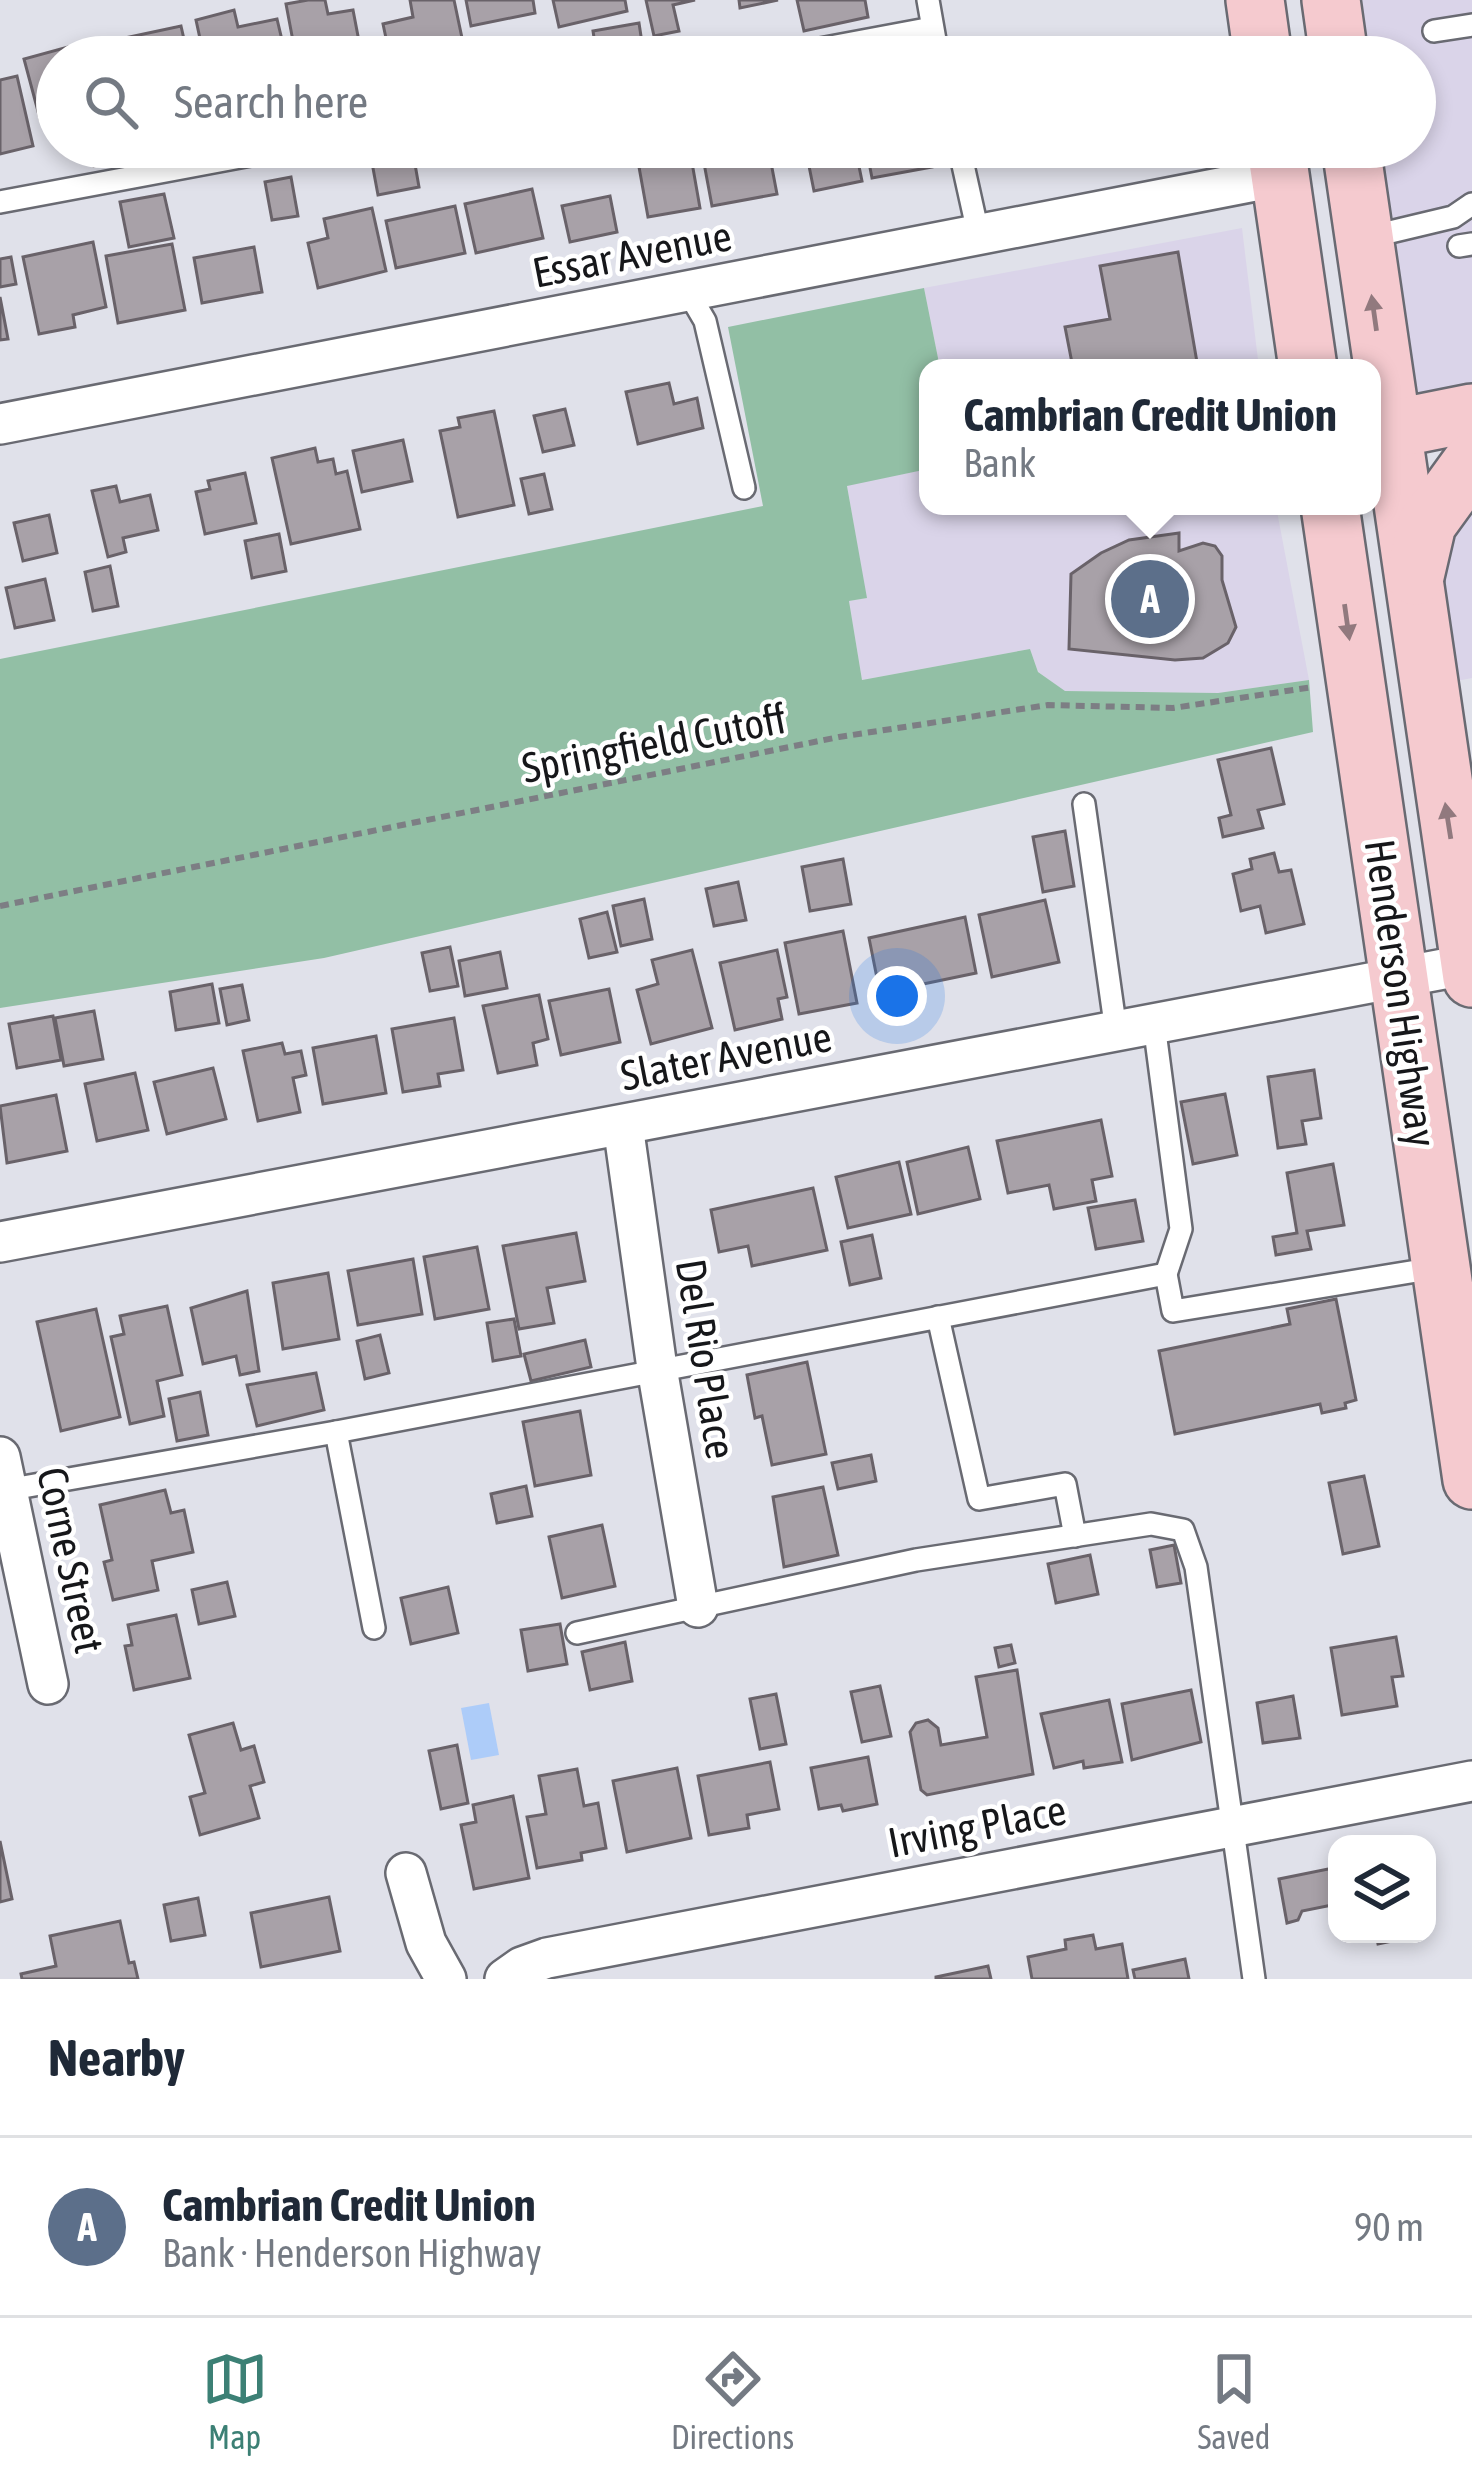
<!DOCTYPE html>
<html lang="en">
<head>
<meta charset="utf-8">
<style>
  :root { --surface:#fff; --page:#f2f2f3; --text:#1f2937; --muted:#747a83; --line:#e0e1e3; --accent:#3c8075 }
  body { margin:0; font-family:"Asap Condensed",sans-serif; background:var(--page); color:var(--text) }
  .controls { position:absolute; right:36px; bottom:36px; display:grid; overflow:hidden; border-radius:24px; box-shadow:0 6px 18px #0003 }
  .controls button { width:108px; height:108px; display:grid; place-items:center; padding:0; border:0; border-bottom:3px solid var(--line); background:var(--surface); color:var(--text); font:60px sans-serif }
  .you { position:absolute; left:897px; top:996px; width:42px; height:42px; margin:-30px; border:9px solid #fff; border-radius:50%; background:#1a73e8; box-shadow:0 0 0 18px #1a73e833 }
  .badge { display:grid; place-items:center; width:78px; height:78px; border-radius:50%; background:var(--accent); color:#fff; font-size:39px; font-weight:700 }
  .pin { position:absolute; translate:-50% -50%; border:6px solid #fff; box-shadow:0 3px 12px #0006 }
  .popup { position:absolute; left:919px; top:359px; width:462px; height:156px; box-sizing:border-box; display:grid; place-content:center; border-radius:24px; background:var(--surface); filter:drop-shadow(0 3px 9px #0005); font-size:39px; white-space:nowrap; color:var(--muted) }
  .popup b { font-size:45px; color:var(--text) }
  .popup::after { content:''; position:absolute; left:50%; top:100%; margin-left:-24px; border:24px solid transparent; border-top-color:var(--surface) }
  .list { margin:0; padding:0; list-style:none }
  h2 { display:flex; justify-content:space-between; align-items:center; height:156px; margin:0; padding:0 48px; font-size:51px }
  h2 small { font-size:39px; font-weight:400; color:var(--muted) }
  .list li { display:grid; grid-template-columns:78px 1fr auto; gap:36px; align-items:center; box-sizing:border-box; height:180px; padding:0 48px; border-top:3px solid var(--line) }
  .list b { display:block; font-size:45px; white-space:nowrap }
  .list p { margin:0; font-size:39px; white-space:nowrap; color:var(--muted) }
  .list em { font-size:39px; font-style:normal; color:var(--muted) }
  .icon { flex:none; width:66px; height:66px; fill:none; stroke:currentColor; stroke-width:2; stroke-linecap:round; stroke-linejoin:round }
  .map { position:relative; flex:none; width:1472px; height:1979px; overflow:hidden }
  .search { position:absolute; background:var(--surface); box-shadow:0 6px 18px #0003; left:36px; right:36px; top:36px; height:132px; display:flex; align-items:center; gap:30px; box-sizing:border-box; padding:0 42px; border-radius:66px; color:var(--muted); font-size:45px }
  .sheet { height:336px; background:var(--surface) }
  nav { display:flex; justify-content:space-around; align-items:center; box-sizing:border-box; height:168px; border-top:3px solid var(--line); background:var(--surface); font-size:33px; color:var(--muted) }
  nav a { display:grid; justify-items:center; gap:6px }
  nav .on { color:var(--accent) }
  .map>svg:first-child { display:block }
  .commercial { fill:#dad4e9 }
  .green { fill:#92bfa5 }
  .water { fill:#adccf9 }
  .building { fill:#a8a1a8; stroke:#696269; stroke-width:3 }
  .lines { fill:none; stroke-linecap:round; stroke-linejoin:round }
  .lane-casing { stroke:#696a72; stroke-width:26 }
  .street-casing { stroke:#696a72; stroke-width:44 }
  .secondary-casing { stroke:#696a72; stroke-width:62 }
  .path { stroke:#7d7e84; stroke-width:6; stroke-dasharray:9 6; stroke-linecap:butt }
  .lane { stroke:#fff; stroke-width:21 }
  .street { stroke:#fff; stroke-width:39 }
  .secondary { stroke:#f5cacf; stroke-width:57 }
  .oneway { fill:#91797e }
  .labels { text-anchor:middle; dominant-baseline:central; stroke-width:9; stroke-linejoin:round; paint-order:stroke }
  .street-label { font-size:42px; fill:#16171a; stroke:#fff }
</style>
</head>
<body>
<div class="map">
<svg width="1472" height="1979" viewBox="0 0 1472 1979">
  <rect width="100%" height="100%" fill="#e0e1ea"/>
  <g class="commercial">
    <path d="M1342,0H1472V400L1399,413L1362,147H1415V57H1349Z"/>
    <path d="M1242,228L1259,368H940L924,288Z"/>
    <path d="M928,469V506H1276L1309,680L1218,693L1064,691L1038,672L1030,649L862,680L849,601L866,598L847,485Z"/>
    <path d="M1472,488V678L1446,683L1431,583Z"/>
  </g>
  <path class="green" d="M924,288L940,368H928V469L847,486L867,598L849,601L862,680L1030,649L1038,672L1065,691L1218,693L1309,680L1313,732L324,958L0,1008V659L763,506L728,327Z"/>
  <path class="water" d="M489,1703L499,1755L471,1760L461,1708Z"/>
  <g class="building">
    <path d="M308,0H325L328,14L353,10L362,57H296L286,4Z"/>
    <path d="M410,0H454L466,57H390L383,24L413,17Z"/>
    <path d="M466,0H533L535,13L471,26Z"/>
    <path d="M553,0H625L627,11L559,27Z"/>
    <path d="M646,0H695L673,5L679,31L654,36Z"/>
    <path d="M739,0H778L740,8Z"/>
    <path d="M797,0H865L868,17L804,31Z"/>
    <path d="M234,10L238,27L277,19L286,57H204L196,20Z"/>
    <path d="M639,23L644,56L597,57L593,31Z"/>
    <path d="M181,26L188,57H114L111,41Z"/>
    <path d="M558,39L560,57H533L531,43Z"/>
    <path d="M86,42L90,57H57V114L40,119L24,59Z"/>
    <path d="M17,76L33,146L0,154V80Z"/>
    <path d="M90,147H126L128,159L94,166Z"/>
    <path d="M397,147H412L419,187L378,195L370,152Z"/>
    <path d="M492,147H529L531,157L495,164Z"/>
    <path d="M701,147H768L777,194L712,206Z"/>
    <path d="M784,147H855L862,181L814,191L807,156L786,160Z"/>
    <path d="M866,147H929L932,167L872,178Z"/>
    <path d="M691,157L700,208L648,217L639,167Z"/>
    <path d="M291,177L298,216L272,220L265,182Z"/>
    <path d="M532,189L543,238L476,253L465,204Z"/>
    <path d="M164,194L174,238L129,247L120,202Z"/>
    <path d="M610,196L617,232L570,242L562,206Z"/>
    <path d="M455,206L465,253L396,268L386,221Z"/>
    <path d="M372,208L386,271L318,288L308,243L328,238L324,219Z"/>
    <path d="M93,242L106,307L73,315L75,327L39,334L23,257Z"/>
    <path d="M172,244L185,310L118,323L106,256Z"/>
    <path d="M254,247L262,292L202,303L194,258Z"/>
    <path d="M1178,252L1198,368H1073L1065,327L1110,319L1100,266Z"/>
    <path d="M11,257L16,284L0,287V259Z"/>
    <path d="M0,297L8,339L0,340Z"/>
    <path d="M669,383L674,404L697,398L703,428L638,444L626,392Z"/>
    <path d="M565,409L574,445L543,452L534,416Z"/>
    <path d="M494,411L514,505L458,517L440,431L460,427L458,418Z"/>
    <path d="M403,440L412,481L362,492L353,451Z"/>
    <path d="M315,448L318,462L333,459L336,474L347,471L360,529L291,544L272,458Z"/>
    <path d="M245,473L256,523L205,534L196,492L210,489L208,481Z"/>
    <path d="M544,474L552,509L529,514L521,479Z"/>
    <path d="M116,486L120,502L150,495L158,530L123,538L126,552L108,557L92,491Z"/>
    <path d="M49,515L57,553L23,561L14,523Z"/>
    <path d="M1179,533V551L1203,543L1215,546L1222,556V580L1236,627L1228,643L1203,658L1175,660L1069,649L1071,574L1101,553L1129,540Z"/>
    <path d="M279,534L286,571L252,578L245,541Z"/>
    <path d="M110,566L118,606L93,611L85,572Z"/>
    <path d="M45,579L54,620L15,628L6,588Z"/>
    <path d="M1271,748L1284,804L1258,810L1263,828L1223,837L1219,818L1231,815L1218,760Z"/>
    <path d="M1065,831L1074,886L1043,892L1033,837Z"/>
    <path d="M1274,853L1279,872L1291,870L1304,924L1266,933L1260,906L1241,911L1233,874L1252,869L1250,859Z"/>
    <path d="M843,859L851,904L810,911L802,867Z"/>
    <path d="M738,882L746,920L714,926L706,889Z"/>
    <path d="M644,899L652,939L621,946L613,906Z"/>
    <path d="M1045,900L1059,962L992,977L979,915Z"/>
    <path d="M607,912L617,952L589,958L580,919Z"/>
    <path d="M965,917L976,973L880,993L869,938Z"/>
    <path d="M843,931L857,1003L799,1014L785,943Z"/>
    <path d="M450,947L458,986L430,991L422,953Z"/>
    <path d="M692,950L712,1028L651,1044L637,990L658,984L652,960Z"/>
    <path d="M777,950L787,997L778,999L782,1019L735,1030L720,963Z"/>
    <path d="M500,952L507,988L465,996L459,961Z"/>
    <path d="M212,984L219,1023L176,1030L170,992Z"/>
    <path d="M242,985L249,1020L227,1025L220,989Z"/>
    <path d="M609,989L620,1042L561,1055L549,1001Z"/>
    <path d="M539,995L548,1039L533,1043L537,1065L498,1073L483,1006Z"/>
    <path d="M94,1011L103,1059L64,1066L55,1018Z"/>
    <path d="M53,1016L61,1060L17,1068L9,1024Z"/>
    <path d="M454,1018L463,1070L438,1074L440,1086L403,1092L392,1029Z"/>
    <path d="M376,1036L386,1093L323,1104L313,1048Z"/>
    <path d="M282,1043L285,1054L301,1051L306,1075L293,1078L300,1112L258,1121L243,1051Z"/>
    <path d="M213,1068L226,1119L167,1134L154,1082Z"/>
    <path d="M1314,1070L1321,1118L1302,1121L1306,1144L1278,1148L1268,1077Z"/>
    <path d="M135,1073L148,1130L97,1141L85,1084Z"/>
    <path d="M1225,1094L1237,1155L1193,1164L1181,1102Z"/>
    <path d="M56,1095L67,1151L7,1163L0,1106Z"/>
    <path d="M1101,1120L1112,1176L1092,1180L1096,1201L1054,1209L1049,1185L1008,1193L997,1141Z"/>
    <path d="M968,1147L980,1199L918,1214L907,1162Z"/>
    <path d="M899,1162L911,1214L848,1228L836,1177Z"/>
    <path d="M1333,1164L1344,1225L1307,1231L1311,1249L1276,1255L1273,1237L1297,1233L1287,1173Z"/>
    <path d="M813,1188L827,1250L752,1266L748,1246L719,1252L711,1210Z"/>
    <path d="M1135,1200L1143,1241L1096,1249L1088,1208Z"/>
    <path d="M576,1233L585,1281L547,1288L554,1323L519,1329L503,1246Z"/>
    <path d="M872,1235L881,1278L850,1285L841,1242Z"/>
    <path d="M477,1247L489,1309L435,1319L424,1257Z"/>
    <path d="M413,1259L422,1314L358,1325L348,1271Z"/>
    <path d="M328,1273L339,1339L283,1349L273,1283Z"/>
    <path d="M247,1291L259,1371L240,1375L236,1356L203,1364L191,1308Z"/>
    <path d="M1336,1299L1356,1400L1345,1403L1346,1408L1322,1413L1320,1404L1175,1434L1159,1351L1290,1324L1287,1309Z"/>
    <path d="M167,1306L182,1375L157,1381L164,1416L130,1424L111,1337L124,1334L120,1316Z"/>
    <path d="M96,1309L120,1417L61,1431L37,1322Z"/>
    <path d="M514,1319L521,1356L493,1361L487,1323Z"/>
    <path d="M380,1335L389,1373L365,1379L357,1341Z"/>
    <path d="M585,1340L591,1367L531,1381L524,1354Z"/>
    <path d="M807,1362L826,1454L772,1465L762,1416L755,1418L747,1375Z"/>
    <path d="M316,1373L324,1410L257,1426L247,1385Z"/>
    <path d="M200,1392L208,1435L177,1441L169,1399Z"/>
    <path d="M580,1411L591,1475L535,1486L523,1422Z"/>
    <path d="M871,1455L876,1481L838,1489L832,1463Z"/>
    <path d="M1364,1476L1379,1546L1343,1554L1329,1483Z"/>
    <path d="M526,1486L532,1516L497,1523L491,1494Z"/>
    <path d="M823,1487L838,1555L784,1567L773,1497Z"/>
    <path d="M165,1490L171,1513L184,1510L193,1552L152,1561L158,1590L113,1600L104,1562L112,1560L100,1505Z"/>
    <path d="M602,1525L615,1586L562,1598L549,1537Z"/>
    <path d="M1174,1545L1181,1583L1157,1587L1150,1550Z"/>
    <path d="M1090,1555L1098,1594L1056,1603L1048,1564Z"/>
    <path d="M227,1582L235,1616L199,1624L192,1590Z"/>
    <path d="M448,1587L458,1633L411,1644L401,1598Z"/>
    <path d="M176,1615L190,1678L134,1690L125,1646L132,1645L128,1625Z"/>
    <path d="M560,1624L567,1664L528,1671L521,1630Z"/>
    <path d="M1396,1637L1403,1676L1392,1677L1397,1706L1342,1715L1331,1648Z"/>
    <path d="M625,1642L632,1681L590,1690L582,1652Z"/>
    <path d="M1011,1645L1015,1663L999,1667L995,1648Z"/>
    <path d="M1017,1670L1033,1774L927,1795L921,1790L910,1732L916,1723L928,1720L938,1728L941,1745L987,1737L976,1677Z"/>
    <path d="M880,1686L891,1736L862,1742L851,1692Z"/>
    <path d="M1191,1690L1201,1742L1132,1760L1122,1704Z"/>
    <path d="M776,1694L786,1744L760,1749L750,1699Z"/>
    <path d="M1293,1696L1300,1738L1263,1743L1257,1703Z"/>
    <path d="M1109,1700L1122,1762L1084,1768L1083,1761L1054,1768L1041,1714Z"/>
    <path d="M233,1723L241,1750L254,1746L264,1782L250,1786L259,1818L200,1835L190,1797L205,1793L189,1735Z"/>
    <path d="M457,1745L468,1803L441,1809L429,1751Z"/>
    <path d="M868,1757L877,1804L843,1811L841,1805L819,1809L811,1768Z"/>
    <path d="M770,1762L779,1809L747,1815L749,1828L709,1835L698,1776Z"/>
    <path d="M677,1768L691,1838L627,1852L613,1781Z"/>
    <path d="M577,1769L584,1806L598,1803L606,1848L581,1853L582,1860L537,1868L527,1817L546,1814L539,1776Z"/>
    <path d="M513,1796L529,1878L474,1889L461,1825L476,1822L473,1805Z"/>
    <path d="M0,1841L12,1899L0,1902Z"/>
    <path d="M1333,1868L1337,1904L1302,1911L1298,1920L1287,1923L1279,1879Z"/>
    <path d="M329,1897L340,1951L261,1967L251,1913Z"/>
    <path d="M198,1898L205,1935L171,1941L164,1905Z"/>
    <path d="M120,1921L129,1963L134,1962L138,1979H22L21,1974L56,1966L50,1936Z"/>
    <path d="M1376,1934H1426L1378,1944Z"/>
    <path d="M1093,1935L1096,1949L1122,1944L1128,1979H1032L1028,1957L1066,1949L1065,1940Z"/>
    <path d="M1185,1959L1189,1979H1135L1133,1970Z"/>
    <path d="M988,1966L991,1979H936V1977Z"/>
  </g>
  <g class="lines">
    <g class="lane-casing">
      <g id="lane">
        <path d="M928,0L938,57"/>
        <path d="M1434,31L1472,25"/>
        <path d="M777,57L932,28"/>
        <path d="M959,147L979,237"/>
        <path d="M0,202L294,147"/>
        <path d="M1365,238L1453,217L1472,204"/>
        <path d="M1459,246L1472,244"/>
        <path d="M688,292L705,321L744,488"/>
        <path d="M1084,804L1116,1031"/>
        <path d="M1154,1024L1181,1229L1166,1274"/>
        <path d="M938,1317L979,1499L1065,1484L1075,1536"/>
        <path d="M336,1432L374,1628"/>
        <path d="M6,1490L336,1432L1166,1274L1173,1311L1441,1267"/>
        <path d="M577,1633L916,1560L1151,1524L1183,1530L1196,1567L1254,1979"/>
      </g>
    </g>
    <g class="street-casing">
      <g id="street">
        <path d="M0,424L1281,176"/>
        <path d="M623,1125L657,1368L698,1607"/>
        <path d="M0,1242L1470,964"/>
        <path d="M0,1457L48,1684"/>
        <path d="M406,1873L426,1943L446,1979"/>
        <path d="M505,1979L522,1967L547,1958L1472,1781"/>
      </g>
    </g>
    <g class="secondary-casing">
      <g id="secondary">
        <path d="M1255,0L1263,57"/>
        <path d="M1331,0L1339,57"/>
        <path d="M1276,147L1308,368"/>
        <path d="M1351,147L1472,978"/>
        <path d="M1372,433L1472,413"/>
        <path d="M1330,506L1472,1480"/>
        <path d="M1415,576L1427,524L1472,462"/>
      </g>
    </g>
    <path class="path" d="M0,906L839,737L1048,705L1173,708L1313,687"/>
    <use href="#lane" class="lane"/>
    <use href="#street" class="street"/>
    <use href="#secondary" class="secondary"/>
  </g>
  <defs><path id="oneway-solid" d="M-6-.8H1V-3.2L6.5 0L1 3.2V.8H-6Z" transform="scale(3)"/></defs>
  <g class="oneway">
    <use href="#oneway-solid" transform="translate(1374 313) rotate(-98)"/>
    <use href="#oneway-solid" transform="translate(1347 622) rotate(82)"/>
    <use href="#oneway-solid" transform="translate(1448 821) rotate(-99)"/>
  </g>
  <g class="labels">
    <g class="street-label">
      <text transform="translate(632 254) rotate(-11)">Essar Avenue</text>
      <text transform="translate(654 743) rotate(-11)">Springfield Cutoff</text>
      <text transform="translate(1401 993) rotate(82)">Henderson Highway</text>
      <text transform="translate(726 1056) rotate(-11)">Slater Avenue</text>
      <text transform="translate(706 1359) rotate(81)">Del Rio Place</text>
      <text transform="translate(71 1560) rotate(78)">Corne Street</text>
      <text transform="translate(977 1826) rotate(-11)">Irving Place</text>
    </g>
  </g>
</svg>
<div class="controls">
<button><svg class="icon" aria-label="layers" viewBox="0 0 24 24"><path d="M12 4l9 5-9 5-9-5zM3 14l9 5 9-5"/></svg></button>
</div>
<div class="you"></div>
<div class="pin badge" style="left:1150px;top:599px;background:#5c6f8a">A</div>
<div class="popup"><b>Cambrian Credit Union</b>Bank</div>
<div class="search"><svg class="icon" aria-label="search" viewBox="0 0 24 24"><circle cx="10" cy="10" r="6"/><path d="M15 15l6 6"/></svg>Search here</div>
</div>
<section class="sheet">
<h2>Nearby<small></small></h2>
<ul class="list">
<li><span class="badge" style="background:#5c6f8a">A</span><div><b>Cambrian Credit Union</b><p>Bank · Henderson Highway</p></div><em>90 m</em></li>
</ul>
</section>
<nav>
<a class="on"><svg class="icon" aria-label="map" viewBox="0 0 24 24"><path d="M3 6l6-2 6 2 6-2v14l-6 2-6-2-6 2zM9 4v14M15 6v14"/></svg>Map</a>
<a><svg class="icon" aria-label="directions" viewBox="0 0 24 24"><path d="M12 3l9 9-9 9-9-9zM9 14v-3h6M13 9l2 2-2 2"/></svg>Directions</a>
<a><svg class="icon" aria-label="saved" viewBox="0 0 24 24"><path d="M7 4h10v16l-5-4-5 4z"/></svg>Saved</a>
</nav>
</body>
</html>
